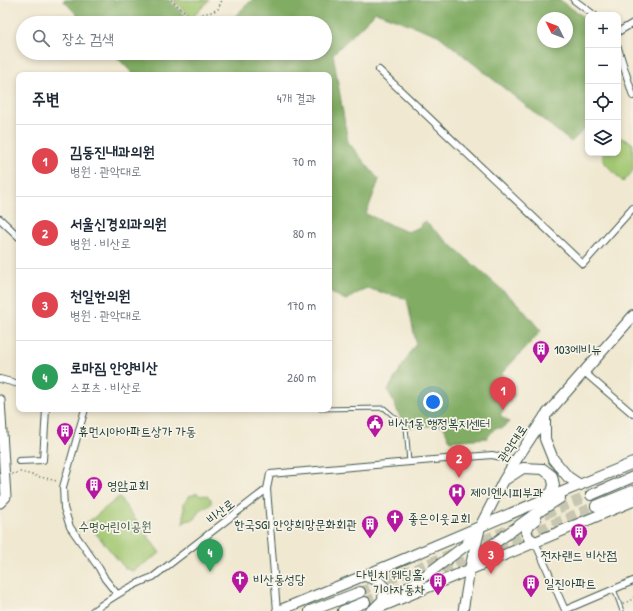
<!DOCTYPE html>
<html lang="ko">
<head>
<meta charset="utf-8">
<style>
  :root { --surface:#fff; --page:#f2f2f3; --text:#1f2937; --muted:#747a83; --line:#e0e1e3; --accent:#7c3aed }
  body { margin:0; font-family:"Patrick Hand","Poor Story",sans-serif; background:var(--page); color:var(--text) }
  .controls { position:absolute; right:12px; top:12px; display:grid; overflow:hidden; border-radius:8px; box-shadow:0 2px 6px #0003 }
  .controls button { width:36px; height:36px; display:grid; place-items:center; padding:0; border:0; border-bottom:1px solid var(--line); background:var(--surface); color:var(--text); font:20px sans-serif }
  .compass { position:absolute; left:537px; top:12px; width:36px; height:36px; border-radius:50%; background:var(--surface); box-shadow:0 2px 6px #0003; rotate:312deg }
  .you { position:absolute; left:433px; top:402px; width:14px; height:14px; margin:-10px; border:3px solid #fff; border-radius:50%; background:#1a73e8; box-shadow:0 0 0 6px #1a73e833 }
  .badge { display:grid; place-items:center; width:26px; height:26px; border-radius:50%; background:var(--accent); color:#fff; font-size:13px; font-weight:700 }
  .pin { position:absolute; translate:-50% -33px; filter:drop-shadow(0 1px 2px #0008) }
  .pin::after { content:''; position:absolute; top:21px; width:14px; height:12px; background:inherit; clip-path:polygon(0 0,100% 0,50% 100%) }
  .list { margin:0; padding:0; list-style:none }
  h2 { display:flex; justify-content:space-between; align-items:center; height:52px; margin:0; padding:0 16px; font-size:17px }
  h2 small { font-size:13px; font-weight:400; color:var(--muted) }
  .list li { display:grid; grid-template-columns:26px 1fr auto; gap:12px; align-items:center; box-sizing:border-box; height:72px; padding:0 16px; border-top:1px solid var(--line) }
  .list b { display:block; font-size:15px; white-space:nowrap }
  .list p { margin:0; font-size:13px; white-space:nowrap; color:var(--muted) }
  .list em { font-size:13px; font-style:normal; color:var(--muted) }
  .icon { flex:none; width:22px; height:22px; fill:none; stroke:currentColor; stroke-width:2; stroke-linecap:round; stroke-linejoin:round }
  .map { position:relative; flex:none; width:633px; height:611px; overflow:hidden }
  .search { position:absolute; background:var(--surface); box-shadow:0 2px 6px #0003; left:16px; top:16px; width:316px; height:44px; display:flex; align-items:center; gap:10px; box-sizing:border-box; padding:0 14px; border-radius:22px; color:var(--muted); font-size:15px }
  .panel { position:absolute; background:var(--surface); box-shadow:0 2px 6px #0003; left:16px; top:72px; width:316px; height:340px; border-radius:8px }
  .map>svg:first-child { display:block }
  .green { fill:#a2c771; stroke:#608252 }
  .forest { fill:#81ac63; stroke:#50744c; fill-rule:evenodd }
  .lines { fill:none; stroke-linecap:round; stroke-linejoin:round }
  .primary-tunnel { stroke:#c6c6b1; stroke-width:10; stroke-dasharray:10 5; stroke-linecap:butt }
  .lane-casing { stroke:#3e574b; stroke-width:5 }
  .street-casing { stroke:#3e574b; stroke-width:8 }
  .secondary-casing { stroke:#3e574b; stroke-width:11 }
  .primary-casing { stroke:#3e574b; stroke-width:12 }
  .path { stroke:#3e574b; stroke-width:1.5; stroke-dasharray:1 3; stroke-linecap:butt }
  .lane { stroke:#fff; stroke-width:3 }
  .street { stroke:#fff; stroke-width:6 }
  .secondary { stroke:#fff; stroke-width:9 }
  .primary { stroke:#fff; stroke-width:10 }
  .labels { text-anchor:middle; dominant-baseline:central; stroke-width:3.5; stroke-linejoin:round; paint-order:stroke }
  .poi-label { font-size:13px; fill:#1f3d34; stroke:#f7f3e8; text-anchor:start }
  .street-label { font-size:13px; fill:#1f3d34; stroke:#f7f3e8 }
  .park-label { font-size:13px; fill:#395940; stroke:#f7f3e8 }
</style>
</head>
<body>
<div class="map">
<svg width="633" height="611" viewBox="0 0 633 611">
  <rect width="100%" height="100%" fill="#f7f3e8"/>
  <filter id="ink" filterUnits="userSpaceOnUse"><feTurbulence type="fractalNoise" baseFrequency=".025" numOctaves="2"/><feDisplacementMap in="SourceGraphic" scale="8" xChannelSelector="R" yChannelSelector="G"/><feConvolveMatrix kernelMatrix="1 2 1 2 8 2 1 2 1" color-interpolation-filters="sRGB"/></filter>
  <filter id="wash" filterUnits="userSpaceOnUse"><feTurbulence type="fractalNoise" baseFrequency=".012" numOctaves="4" result="noise"/><feDisplacementMap in="SourceGraphic" scale="16" xChannelSelector="R" yChannelSelector="G"/><feGaussianBlur stdDeviation="0.9" result="paint"/><feColorMatrix in="noise" values="0 0 0 0 0 0 0 0 0 0 0 0 0 0 0 0 0 1.4 0 .05"/><feComposite in="paint" operator="in"/></filter>
  <g filter="url(#wash)">
    <rect width="100%" height="100%" fill="#f0e8d0"/>
    <g class="green">
      <path d="M173,0H209L192,18Z"/>
      <path d="M618,137L629,141L633,144V171L623,182L603,161V153H618Z"/>
      <path d="M197,493L201,496L205,495L208,496L211,499V504C206,509 202,507 200,510C197,513 197,516 195,519C191,521 186,519 183,524L184,519V502L188,499L189,496L193,495Z"/>
      <path d="M119,497L160,553L133,571L125,568L87,523Z"/>
    </g>
    <g class="forest">
      <path d="M63,0H169L193,23H85Z"/>
      <path d="M252,0H560L588,20V126L571,142L438,35L376,12L333,54L348,142L379,180L366,214L407,232L420,227L424,221L518,304L541,331L502,373L514,395L500,415L509,422L502,428H495L487,438L450,441L443,425L410,427L401,419L388,390L416,343L407,299L366,288L346,300L334,294L329,290V75H134L113,53H325V23H228ZM543,18H567V42H543Z"/>
    </g>
  </g>
  <g filter="url(#ink)">
    <g class="lines">
      <g class="primary-tunnel">
        <path d="M531,520L591,495"/>
        <path d="M470,546L512,528"/>
        <path d="M428,576L596,506"/>
        <path d="M360,592L453,553"/>
        <path d="M365,602L407,585"/>
      </g>
      <g class="lane-casing">
        <g id="lane">
          <path d="M320,409L384,408L406,427L409,462"/>
          <path d="M614,589L622,611"/>
        </g>
      </g>
      <g class="street-casing">
        <g id="street">
          <path d="M574,0L594,15"/>
          <path d="M618,32L633,23"/>
          <path d="M618,48L633,96"/>
          <path d="M379,70L583,264L633,208"/>
          <path d="M0,219L19,237"/>
          <path d="M584,372L633,414"/>
          <path d="M0,379L19,384"/>
          <path d="M85,409L63,487L64,508L70,527L99,568L105,579L117,594"/>
          <path d="M19,461L43,460L46,409"/>
          <path d="M267,489L277,611"/>
          <path d="M535,542L565,610L633,581"/>
          <path d="M93,611C112,597 131,585 153,577L267,489L270,474L492,455L516,460"/>
        </g>
      </g>
      <g class="secondary-casing">
        <g id="secondary">
          <path d="M0,400L6,497L0,503"/>
          <path d="M463,611L470,569"/>
        </g>
      </g>
      <g class="primary-casing">
        <g id="primary">
          <path d="M545,416V439L553,459L568,477L580,485"/>
          <path d="M506,479L523,468L543,469L552,476L554,485L552,492L544,498"/>
          <path d="M591,495L633,477"/>
          <path d="M596,506L633,491"/>
          <path d="M535,542L529,538L526,532L529,525L536,519"/>
          <path d="M471,568L488,548L532,516L560,498"/>
          <path d="M470,569L480,527L504,480L516,460L545,416L633,316"/>
          <path d="M365,576L377,580L384,587L383,600L375,608"/>
          <path d="M392,598L422,578L465,546L478,530"/>
          <path d="M278,611L397,562L538,502L633,463"/>
          <path d="M310,611L360,592"/>
          <path d="M343,611L365,602"/>
          <path d="M371,611L633,501"/>
        </g>
      </g>
      <g class="path">
        <path d="M171,0L193,19L202,14L212,12L218,9L222,0"/>
        <path d="M631,435L633,434"/>
        <path d="M12,474L20,472L57,481"/>
        <path d="M405,568L417,571"/>
        <path d="M623,603L630,601L633,597"/>
      </g>
      <use href="#lane" class="lane"/>
      <use href="#street" class="street"/>
      <use href="#secondary" class="secondary"/>
      <use href="#primary" class="primary"/>
    </g>
  </g>
  <defs>
    <g id="building-pin" transform="scale(0.9)"><path d="M0 17L-7.5 6A9.5 9.5 0 1 1 7.5 6Z" fill="#b5179e" stroke="#f7f3e8"/><path d="M-4-6H4V6H1V3H-1V6H-4ZM-2.5-4.3h1.7v1.8h-1.7ZM.8-4.3h1.7v1.8H.8ZM-2.5-1h1.7V.8h-1.7ZM.8-1h1.7V.8H.8Z" fill="#fff"/></g>
    <g id="civic-pin" transform="scale(0.9)"><path d="M0 17L-7.5 6A9.5 9.5 0 1 1 7.5 6Z" fill="#b5179e" stroke="#f7f3e8"/><path d="M-.6-6.5H3V-4.5H.6V-3L4-1V1h2V6H-6V1h2V-1L-.6-3ZM-1.2 2.5V6h2.4V2.5Z" fill="#fff"/></g>
    <g id="hospital-pin" transform="scale(0.9)"><path d="M0 17L-7.5 6A9.5 9.5 0 1 1 7.5 6Z" fill="#b5179e" stroke="#f7f3e8"/><path d="M-5-5h3v3.5h4V-5h3V5h-3V1.5h-4V5h-3Z" fill="#fff"/></g>
    <g id="church-pin" transform="scale(0.9)"><path d="M0 17L-7.5 6A9.5 9.5 0 1 1 7.5 6Z" fill="#b5179e" stroke="#f7f3e8"/><path d="M-1.2-6h2.4v3.5h3.3v2.4h-3.3V6h-2.4V-.1h-3.3v-2.4h3.3Z" fill="#fff"/></g>
  </defs>
  <g fill-rule="evenodd">
    <use href="#building-pin" x="541" y="349"/>
    <use href="#civic-pin" x="375" y="423"/>
    <use href="#building-pin" x="65" y="431"/>
    <use href="#building-pin" x="94" y="485"/>
    <use href="#hospital-pin" x="457" y="492"/>
    <use href="#church-pin" x="395" y="518"/>
    <use href="#building-pin" x="370" y="524"/>
    <use href="#building-pin" x="579" y="532"/>
    <use href="#church-pin" x="240" y="579"/>
    <use href="#building-pin" x="438" y="581"/>
    <use href="#building-pin" x="531" y="583"/>
  </g>
  <g class="labels">
    <g class="poi-label">
      <text x="554" y="349">103에비뉴</text>
      <text x="388" y="423">비산1동 행정복지센터</text>
      <text x="78" y="431">휴먼시아아파트상가 가동</text>
      <text x="107" y="485">영암교회</text>
      <text x="470" y="492">제이엔시피부과</text>
      <text x="408" y="518">좋은이웃교회</text>
      <text x="357" y="524" text-anchor="end">한국SGI 안양희망문화회관</text>
      <text x="579" y="555" text-anchor="middle">전자랜드 비산점</text>
      <text x="425" y="574" text-anchor="end">다빈치 웨딩홀,<tspan x="425" dy="15">기아자동차</tspan></text>
      <text x="253" y="579">비산동성당</text>
      <text x="544" y="583">일진아파트</text>
    </g>
    <g class="street-label">
      <text transform="translate(512 443) rotate(-57)">관악대로</text>
      <text transform="translate(220 511) rotate(-38)">비산로</text>
    </g>
    <g class="park-label">
      <text x="115" y="526">수명어린이공원</text>
    </g>
  </g>
</svg>
<div class="controls">
<button>+</button>
<button>−</button>
<button><svg class="icon" aria-label="locate" viewBox="0 0 24 24"><circle cx="12" cy="12" r="6"/><path d="M12 2v4M12 18v4M2 12h4M18 12h4"/></svg></button>
<button><svg class="icon" aria-label="layers" viewBox="0 0 24 24"><path d="M12 4l9 5-9 5-9-5zM3 14l9 5 9-5"/></svg></button>
</div>
<svg class="compass" viewBox="-18 -18 36 36"><path d="M0-13l5 13h-10z" fill="#e53935"/><path d="M0 13l5-13h-10z" fill="#747a83"/></svg>
<div class="you"></div>
<div class="pin badge" style="left:503px;top:410px;background:#e0444e">1</div>
<div class="pin badge" style="left:459px;top:478px;background:#e0444e">2</div>
<div class="pin badge" style="left:491px;top:574px;background:#e0444e">3</div>
<div class="pin badge" style="left:210px;top:572px;background:#2e9e5b">4</div>
<div class="search"><svg class="icon" aria-label="search" viewBox="0 0 24 24"><circle cx="10" cy="10" r="6"/><path d="M15 15l6 6"/></svg>장소 검색</div>
<section class="panel">
<h2>주변<small>4개 결과</small></h2>
<ul class="list">
<li><span class="badge" style="background:#e0444e">1</span><div><b>김동진내과의원</b><p>병원 · 관악대로</p></div><em>70 m</em></li>
<li><span class="badge" style="background:#e0444e">2</span><div><b>서울신경외과의원</b><p>병원 · 비산로</p></div><em>80 m</em></li>
<li><span class="badge" style="background:#e0444e">3</span><div><b>천일한의원</b><p>병원 · 관악대로</p></div><em>170 m</em></li>
<li><span class="badge" style="background:#2e9e5b">4</span><div><b>로마짐 안양비산</b><p>스포츠 · 비산로</p></div><em>260 m</em></li>
</ul>
</section>
</div>
</body>
</html>
